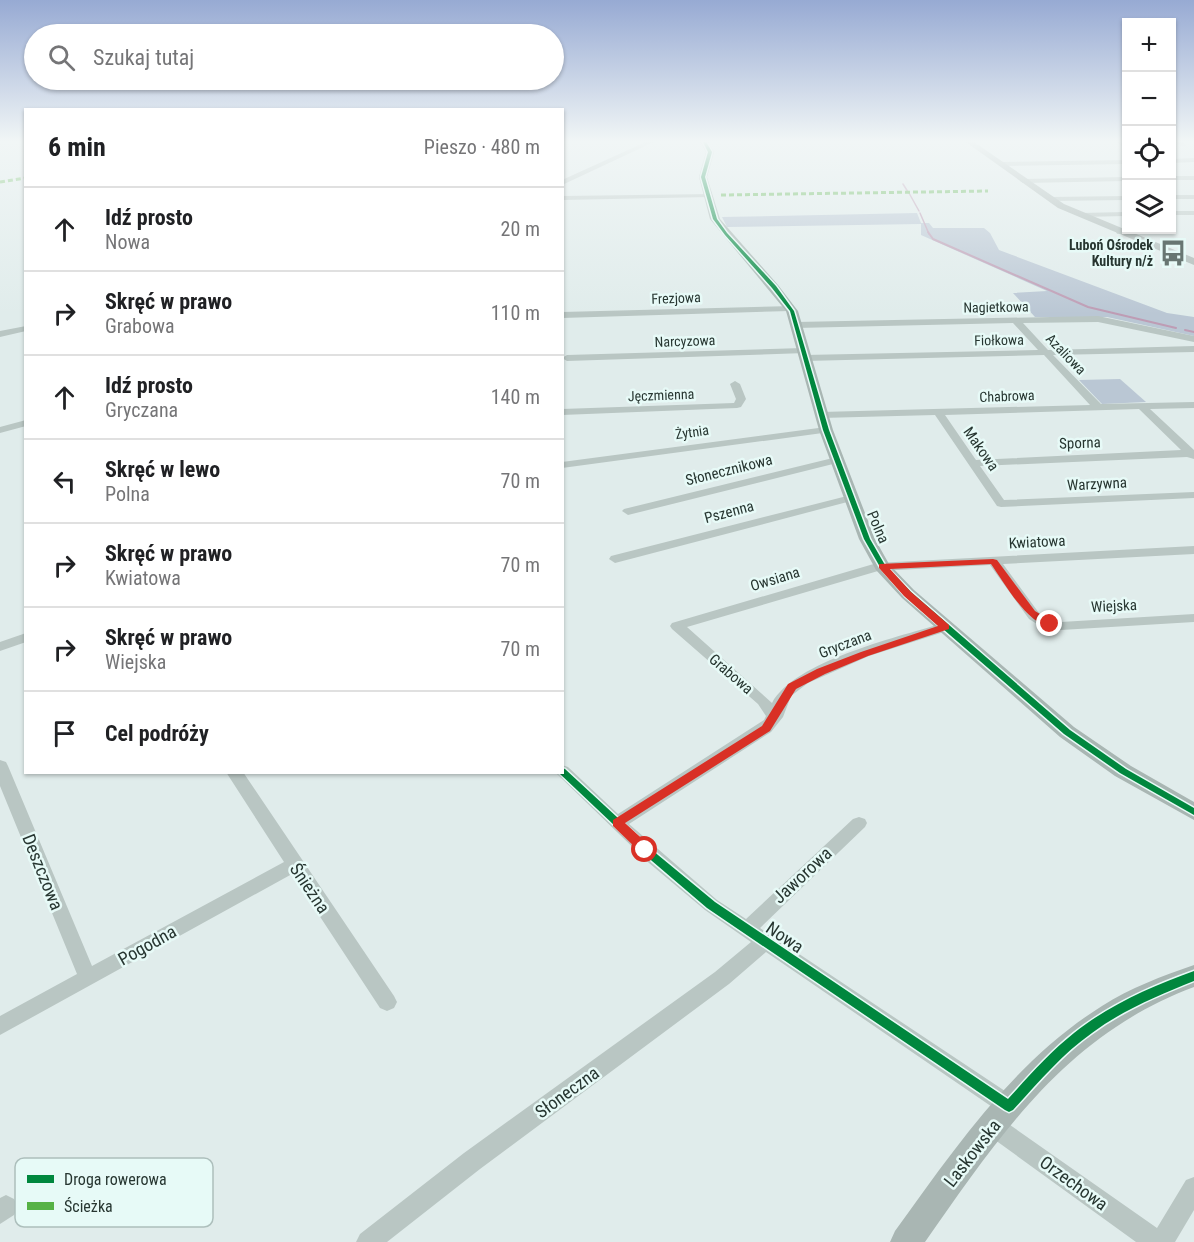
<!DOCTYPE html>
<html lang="pl">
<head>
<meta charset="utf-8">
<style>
  :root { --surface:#fff; --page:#f6f6f6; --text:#202124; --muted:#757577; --line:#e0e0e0 }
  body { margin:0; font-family:"Roboto Condensed",sans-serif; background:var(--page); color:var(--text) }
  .controls { position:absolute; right:18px; top:18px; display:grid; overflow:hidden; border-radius:0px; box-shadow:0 2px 4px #0004 }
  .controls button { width:54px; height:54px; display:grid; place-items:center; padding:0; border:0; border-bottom:2px solid var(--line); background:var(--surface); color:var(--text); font:30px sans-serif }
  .stop { position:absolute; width:18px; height:18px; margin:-14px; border:4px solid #d93025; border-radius:50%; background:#fff }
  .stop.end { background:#d93025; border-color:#fff; box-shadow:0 2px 6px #0008 }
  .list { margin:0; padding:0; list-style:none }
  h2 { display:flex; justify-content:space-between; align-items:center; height:78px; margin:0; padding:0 24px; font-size:26px }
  h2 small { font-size:20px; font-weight:400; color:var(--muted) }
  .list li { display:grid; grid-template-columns:39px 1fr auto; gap:18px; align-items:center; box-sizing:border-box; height:84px; padding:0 24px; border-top:2px solid var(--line) }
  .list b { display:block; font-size:22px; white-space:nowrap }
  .list p { margin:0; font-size:20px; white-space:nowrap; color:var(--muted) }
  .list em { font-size:20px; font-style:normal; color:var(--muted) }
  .icon { flex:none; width:33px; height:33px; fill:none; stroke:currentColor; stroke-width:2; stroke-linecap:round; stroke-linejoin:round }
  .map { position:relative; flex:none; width:1194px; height:1242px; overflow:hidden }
  .search { position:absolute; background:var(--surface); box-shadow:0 2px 4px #0004; left:24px; top:24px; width:540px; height:66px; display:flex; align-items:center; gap:15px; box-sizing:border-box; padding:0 21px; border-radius:33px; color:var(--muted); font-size:22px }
  .panel { position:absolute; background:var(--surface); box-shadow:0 2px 4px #0004; left:24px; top:108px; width:540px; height:666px; border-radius:0px }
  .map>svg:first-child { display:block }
  .green { fill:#bac7d4 }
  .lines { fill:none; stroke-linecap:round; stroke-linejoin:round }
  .stream-far1 { stroke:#be9cb4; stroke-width:1.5 }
  .stream { stroke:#be9cb4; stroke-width:2 }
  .street { fill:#b9c6c3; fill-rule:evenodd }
  .secondary { fill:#a9b6b3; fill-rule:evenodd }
  .quiet { stroke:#56b246; stroke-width:3; stroke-dasharray:5 3; stroke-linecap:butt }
  .cycleway-casing { stroke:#e7faf7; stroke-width:3 }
  .cycleway { fill:#00873e; fill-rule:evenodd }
  .route { fill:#d93025 }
  .labels { text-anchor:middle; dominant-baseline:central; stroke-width:5; stroke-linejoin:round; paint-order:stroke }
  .far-poi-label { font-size:14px; font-weight:bold; fill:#273631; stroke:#e7faf7; text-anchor:end }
  .far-street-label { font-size:14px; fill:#273631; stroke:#e7faf7 }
  .street-label { font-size:15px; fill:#273631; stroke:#e7faf7 }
  .near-street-label { font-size:18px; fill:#273631; stroke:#e7faf7 }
  .key { fill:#e7faf7; stroke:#adbfbc; stroke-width:1.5 }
  .key-label { font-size:16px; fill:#273631 }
</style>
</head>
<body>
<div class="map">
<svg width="1194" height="1242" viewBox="0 0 1194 1242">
  <rect width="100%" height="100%" fill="#e0eceb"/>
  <g class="green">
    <path d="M917,213L921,223H929L933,228H984L990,233L999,250L1167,313L1194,317V336L1107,317H1035L1013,293L1047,291L921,235V224L727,227L722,217Z"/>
    <path d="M1120,379L1146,402L1102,404L1079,380Z"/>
  </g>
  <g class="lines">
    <g class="stream-far1">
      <path d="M903,184L908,192"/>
      <path d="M909,193L919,211"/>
      <path d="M920,213L929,234"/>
    </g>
    <g class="stream">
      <path d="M928,232L933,239L1088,307L1176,328"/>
      <path d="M1185,330L1194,332"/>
    </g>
    <g class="street">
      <path d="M650,140H658L562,185V180Z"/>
      <path d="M1113,140H1121L1126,144V148Z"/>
      <path d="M1172,140H1179L1186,145L1181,146Z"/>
      <path d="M1194,158V162L1172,163V159Z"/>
      <path d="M1126,160V164L1001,166L998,164L1001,162Z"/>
      <rect x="1172" y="176" width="22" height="4"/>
      <path d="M1126,177V181L1023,183L1020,181L1023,179Z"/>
      <path d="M712,194L710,197L562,200V196Z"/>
      <rect x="1172" y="195" width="22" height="4"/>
      <path d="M1126,196V200L1050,201L1047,199L1050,197Z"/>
      <rect x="1172" y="211" width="22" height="4"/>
      <path d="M1126,212V216L1080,217L1077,215L1080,213Z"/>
      <path d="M1120,230H1168L1169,231L1165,233L1117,234L1116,232Z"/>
      <path d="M793,306V310L790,311L562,318V312Z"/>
      <path d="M1098,316L1194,336V342L1098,322L1023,323L1048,350L1194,346V352L1053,355L1101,404L1194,402V408L1150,409L1194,450V459L1187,457L980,466L1004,500L1194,492V498L1001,507L997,506L935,415L821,418L816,415L821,412L1090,405L1044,355L805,361L800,358L805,355L1038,350L1013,323L796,328L792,325L796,322ZM1139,409L1181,450L976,460L945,415Z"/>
      <path d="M26,326V331L0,337V331Z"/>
      <path d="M803,348L808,351L806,353L567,361L562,358L567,355Z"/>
      <path d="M735,381L740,384L746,399L741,407L737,408L562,415V409L734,403L736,399L730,384Z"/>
      <path d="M26,420V426L0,433V427Z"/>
      <path d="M826,427L830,428V432L562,468V462Z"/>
      <path d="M837,457L841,458V462L628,515L622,511L624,509Z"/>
      <path d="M851,495L855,496V500L615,563L609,559L611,556Z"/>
      <path d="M1194,546V554L1003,564L1039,613L1047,618L1061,622L1194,614V622L1061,630L1037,624L1029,619L990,565L878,571L687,627L772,703C795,661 895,638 940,624H950L952,627L950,630L869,656L808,683L791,696L783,717L771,732L629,824L717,900L746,919L853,819L859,817L865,819L867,823L865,827L760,928L1017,1099L1020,1106L1017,1113L1009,1116L1001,1113L766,952L729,984L480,1169L387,1242H356L360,1234L464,1153L715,972L751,942L705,910L649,863L555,772H562V765L568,767L618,814L764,720L766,716L758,704L672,629L670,626L672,623L877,563Z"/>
      <path d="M26,633V642L0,651V642Z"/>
      <path d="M0,760L6,762L8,766L92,966L284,862L226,772H243L394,996L397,1002L394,1008L387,1011L380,1008L292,874L0,1035V1016L77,974L0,786Z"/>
      <path d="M992,1114L1000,1118L1157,1228L1186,1180L1194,1177V1210L1175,1242H1136L984,1132L981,1125L984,1118Z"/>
      <path d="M6,1195L14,1199L18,1207L14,1215L0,1224V1198Z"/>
    </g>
    <g class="secondary">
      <path d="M699,140H707L714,152L707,177L720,219L778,285L798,311L833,430L875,539L889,564L914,590L1074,727L1131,766L1194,802V820L1115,776L1060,737L902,598L876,570L859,539L819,430L786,311L710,219L699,177L706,152Z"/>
      <path d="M963,140H971L1064,204L1194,258V265L1058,208Z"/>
      <path d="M1194,965V987C1066,1035 1000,1135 925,1242H890L895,1231C955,1148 1014,1061 1102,1006C1130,988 1162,976 1194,965Z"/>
    </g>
    <g class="quiet">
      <path d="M0,182L26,178"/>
      <path d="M721,195L988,191"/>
    </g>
    <g class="cycleway-casing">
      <g id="cycleway">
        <path d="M702,140H705L712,152L705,177L717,219L727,233L776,286L794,311L829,430L870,539L885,565L911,592L1070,730L1126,769L1194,808V815L1120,773L1064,734L905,596L880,567L864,539L823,430L790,311L772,288L725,235L713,219L701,177L708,152Z"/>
        <path d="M562,768L565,769L658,855L715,902L1008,1099C1029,1076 1050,1052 1074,1033C1109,1005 1152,986 1194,971V981C1159,995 1123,1010 1092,1033C1062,1054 1038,1083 1013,1110L1009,1112L1005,1110L707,908L652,861L559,773L562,772Z"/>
      </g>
    </g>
    <use href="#cycleway" class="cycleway"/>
  </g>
  <linearGradient id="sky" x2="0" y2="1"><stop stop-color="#97aad3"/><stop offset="0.45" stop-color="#f1f6f6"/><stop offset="1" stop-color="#f1f6f6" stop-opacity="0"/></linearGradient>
  <rect width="1194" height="314" fill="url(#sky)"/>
  <path class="route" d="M993,559L997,560L1035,611L1053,622V626C1030,629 1003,581 991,564L890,569L911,592L949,625V629L868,656L825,674L796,689L770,731L625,823L650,846L652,850L650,853H641L613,826V820L762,726L788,684L817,669L861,652L938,626L904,596L879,568V564Z"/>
  <defs>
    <g id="bus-bare" transform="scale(2.07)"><path d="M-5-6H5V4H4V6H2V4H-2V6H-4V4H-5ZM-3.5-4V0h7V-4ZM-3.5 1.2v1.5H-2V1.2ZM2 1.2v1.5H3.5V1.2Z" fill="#687672" stroke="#e7faf7" stroke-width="2.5" paint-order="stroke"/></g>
  </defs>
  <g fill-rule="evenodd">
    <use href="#bus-bare" x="1173" y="253"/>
  </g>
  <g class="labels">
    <g class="far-poi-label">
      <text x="1153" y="245">Luboń Ośrodek<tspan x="1153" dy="16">Kultury n/ż</tspan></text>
    </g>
    <g class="far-street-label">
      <text transform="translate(676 298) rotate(-2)">Frezjowa</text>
      <text transform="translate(996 307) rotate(-1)">Nagietkowa</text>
      <text transform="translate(999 340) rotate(-1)">Fiołkowa</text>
      <text transform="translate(685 341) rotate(-2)">Narcyzowa</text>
      <text transform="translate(1066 354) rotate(46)">Azaliowa</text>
      <text transform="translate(661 395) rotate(-2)">Jęczmienna</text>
      <text transform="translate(1007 396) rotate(-2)">Chabrowa</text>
      <text transform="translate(692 432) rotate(-8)">Żytnia</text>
    </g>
    <g class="street-label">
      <text transform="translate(1080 443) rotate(-2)">Sporna</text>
      <text transform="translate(981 449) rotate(55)">Makowa</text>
      <text transform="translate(729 470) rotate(-14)">Słonecznikowa</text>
      <text transform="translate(1097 484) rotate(-3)">Warzywna</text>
      <text transform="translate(729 512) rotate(-15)">Pszenna</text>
      <text transform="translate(878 527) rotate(67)">Polna</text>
      <text transform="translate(1037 542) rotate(-3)">Kwiatowa</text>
      <text transform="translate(775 579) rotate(-17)">Owsiana</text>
      <text transform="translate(1114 606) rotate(-3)">Wiejska</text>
      <text transform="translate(845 644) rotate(-21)">Gryczana</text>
      <text transform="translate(731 674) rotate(41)">Grabowa</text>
    </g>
    <g class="near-street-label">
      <text transform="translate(43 872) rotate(68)">Deszczowa</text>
      <text transform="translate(802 875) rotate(-43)">Jaworowa</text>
      <text transform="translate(310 888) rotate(56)">Śnieżna</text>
      <text transform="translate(785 937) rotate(34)">Nowa</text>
      <text transform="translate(147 945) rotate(-29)">Pogodna</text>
      <text transform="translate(567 1092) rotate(-36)">Słoneczna</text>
      <text transform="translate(972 1153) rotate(-52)">Laskowska</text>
      <text transform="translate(1074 1183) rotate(36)">Orzechowa</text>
    </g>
  </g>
  <rect x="15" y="1158" width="198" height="69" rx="9" class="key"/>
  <rect x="27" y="1175" width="27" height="8" fill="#00873e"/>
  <rect x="27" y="1202" width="27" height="8" fill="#56b246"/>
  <g class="key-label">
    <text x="64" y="1185">Droga rowerowa</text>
    <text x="64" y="1212">Ścieżka</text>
  </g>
</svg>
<div class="controls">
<button>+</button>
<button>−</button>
<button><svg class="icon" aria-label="locate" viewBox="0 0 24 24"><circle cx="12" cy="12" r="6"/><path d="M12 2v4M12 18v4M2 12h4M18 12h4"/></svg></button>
<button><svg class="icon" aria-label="layers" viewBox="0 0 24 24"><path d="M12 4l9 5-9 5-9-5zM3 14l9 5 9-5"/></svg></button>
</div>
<div class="stop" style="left:645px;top:850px"></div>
<div class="stop end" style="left:1050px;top:624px"></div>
<div class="search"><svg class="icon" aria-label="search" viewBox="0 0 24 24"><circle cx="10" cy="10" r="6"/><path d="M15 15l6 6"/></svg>Szukaj tutaj</div>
<section class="panel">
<h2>6 min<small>Pieszo · 480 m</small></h2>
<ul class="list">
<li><svg class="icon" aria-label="ahead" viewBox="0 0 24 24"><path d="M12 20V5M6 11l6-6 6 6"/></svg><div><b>Idź prosto</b><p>Nowa</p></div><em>20 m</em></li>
<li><svg class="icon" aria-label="right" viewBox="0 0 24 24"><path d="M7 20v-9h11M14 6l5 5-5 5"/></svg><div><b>Skręć w prawo</b><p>Grabowa</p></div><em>110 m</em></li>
<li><svg class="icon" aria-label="ahead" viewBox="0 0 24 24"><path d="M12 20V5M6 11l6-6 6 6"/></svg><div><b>Idź prosto</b><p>Gryczana</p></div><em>140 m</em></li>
<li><svg class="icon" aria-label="left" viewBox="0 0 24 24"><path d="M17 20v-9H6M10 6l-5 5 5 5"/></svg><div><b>Skręć w lewo</b><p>Polna</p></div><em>70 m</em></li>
<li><svg class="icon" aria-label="right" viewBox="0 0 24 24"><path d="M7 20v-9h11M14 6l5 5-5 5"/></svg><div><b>Skręć w prawo</b><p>Kwiatowa</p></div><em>70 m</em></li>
<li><svg class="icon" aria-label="right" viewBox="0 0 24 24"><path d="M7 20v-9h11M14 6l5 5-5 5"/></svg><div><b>Skręć w prawo</b><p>Wiejska</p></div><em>70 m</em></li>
<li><svg class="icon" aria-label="arrive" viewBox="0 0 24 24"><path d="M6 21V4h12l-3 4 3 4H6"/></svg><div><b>Cel podróży</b></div></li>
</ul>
</section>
</div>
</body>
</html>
